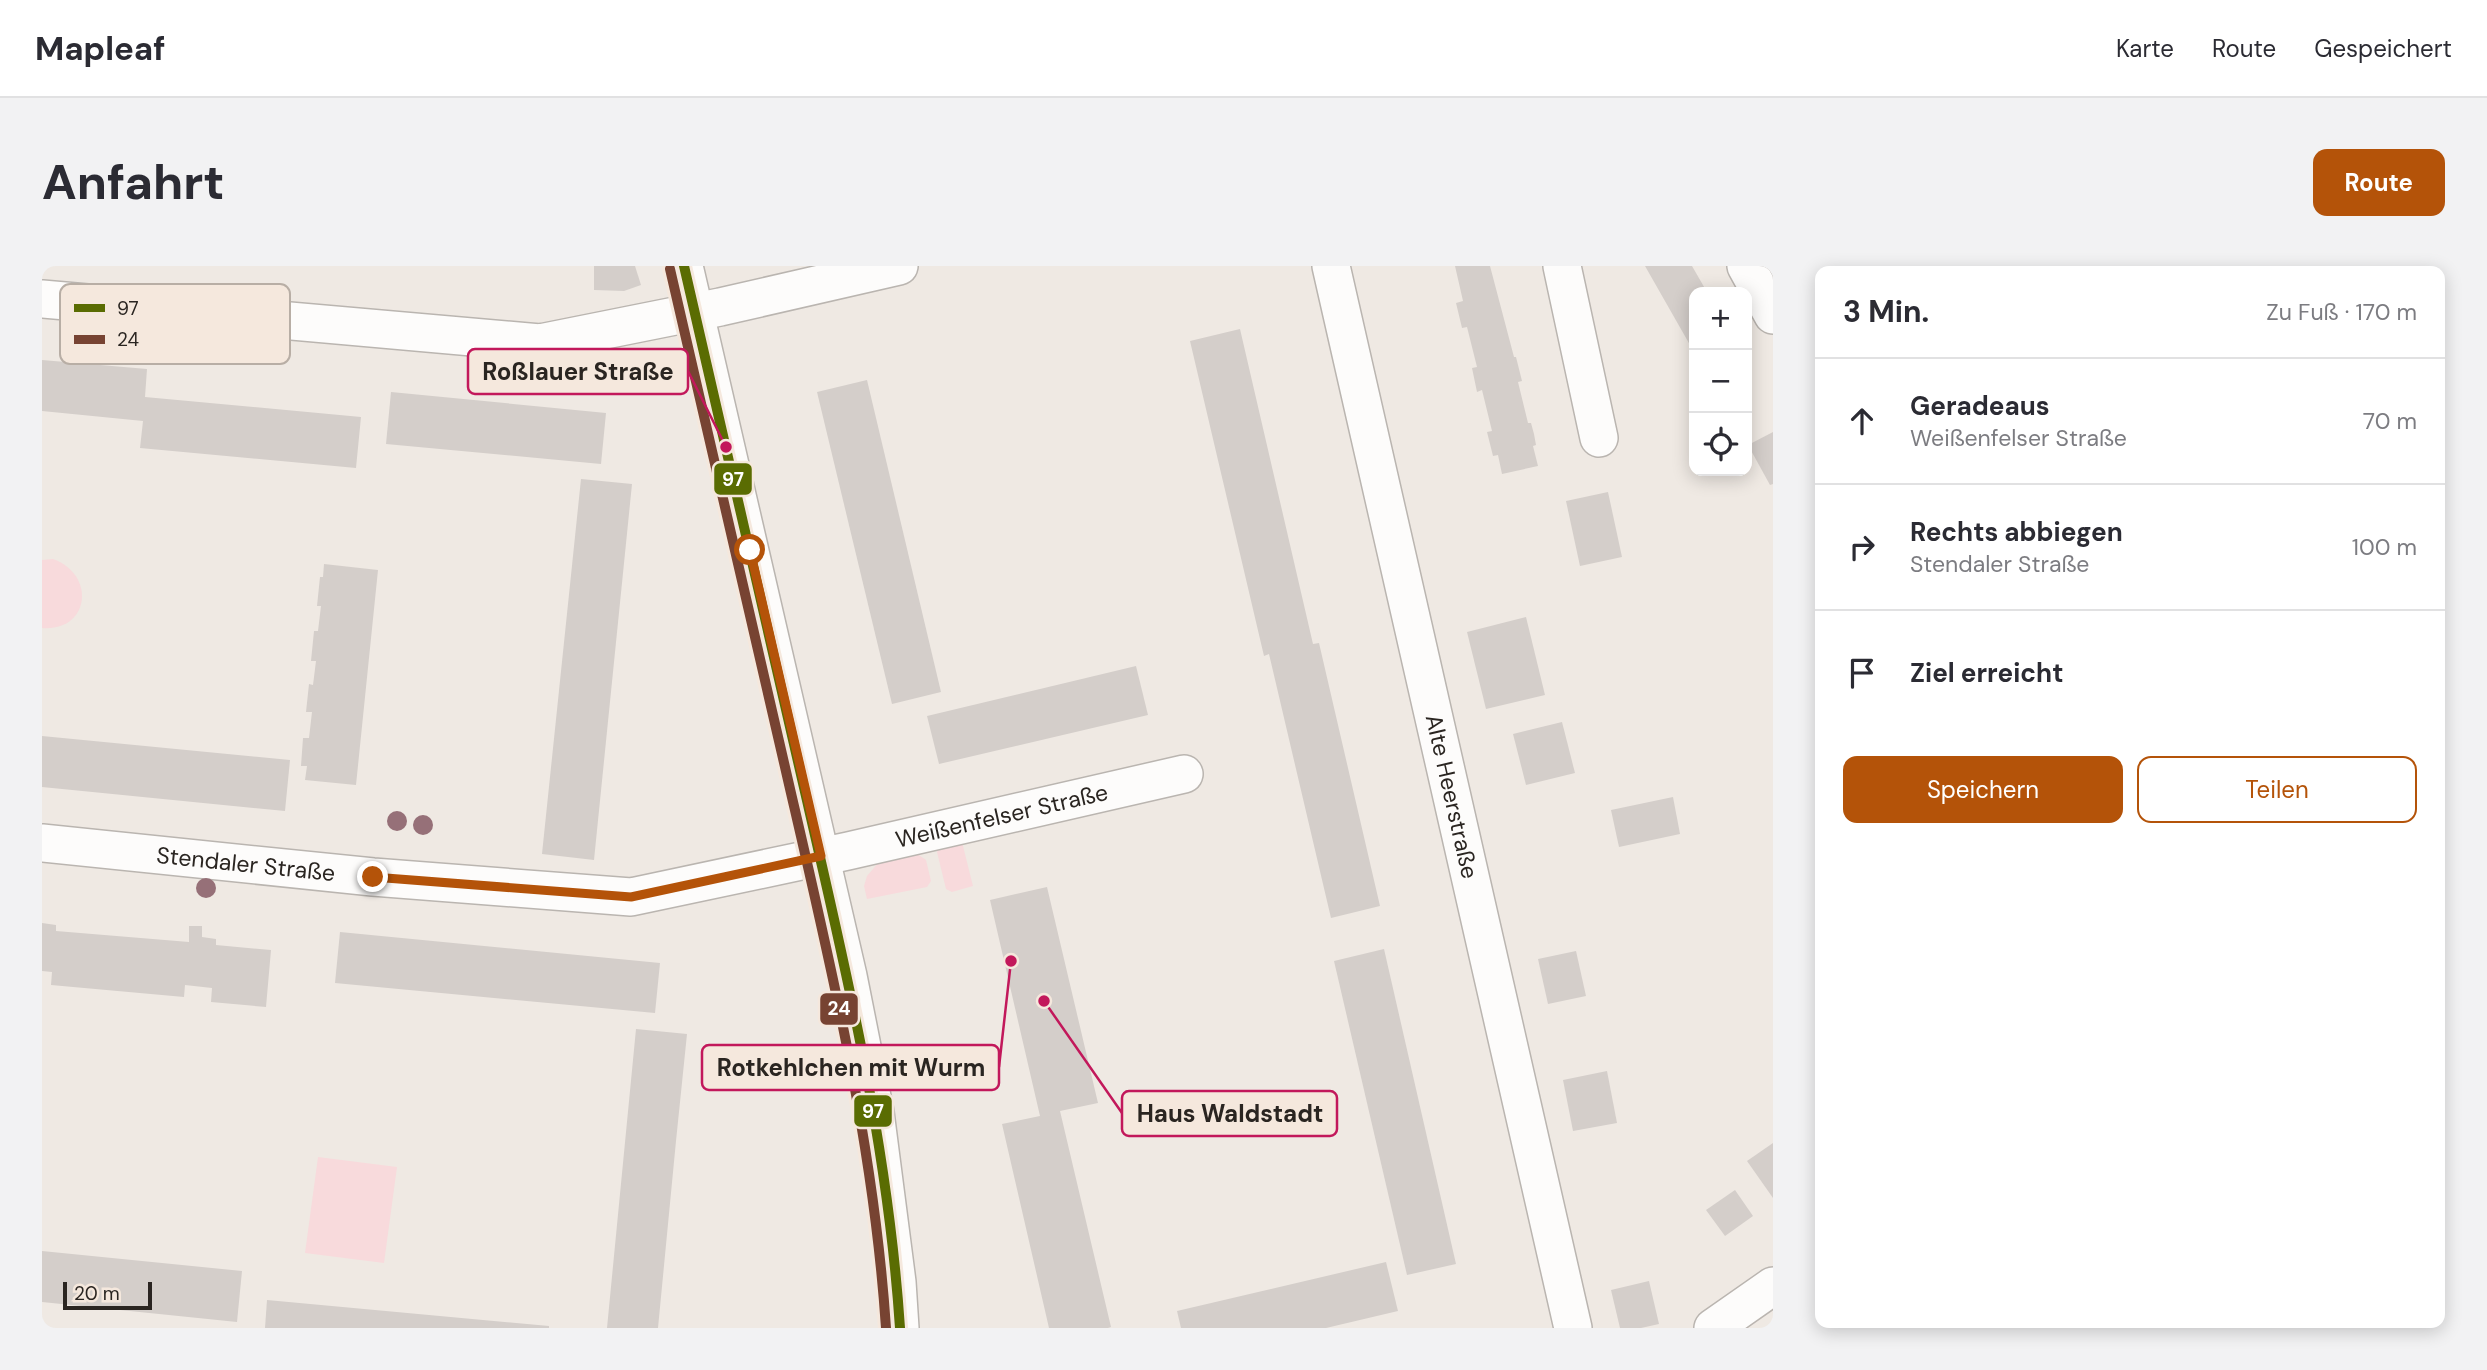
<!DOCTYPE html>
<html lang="de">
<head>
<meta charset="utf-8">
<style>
  :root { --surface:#fff; --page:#f2f2f3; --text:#2b2b33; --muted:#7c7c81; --line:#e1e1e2; --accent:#b45309 }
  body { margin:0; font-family:"DM Sans",sans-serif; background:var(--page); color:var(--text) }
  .controls { position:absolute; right:21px; top:21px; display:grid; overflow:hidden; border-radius:14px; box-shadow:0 4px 18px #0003 }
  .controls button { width:63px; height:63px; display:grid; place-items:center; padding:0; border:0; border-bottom:2px solid var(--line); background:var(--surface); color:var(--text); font:35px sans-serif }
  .scale { position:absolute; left:21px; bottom:18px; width:89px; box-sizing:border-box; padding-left:7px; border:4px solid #2a2521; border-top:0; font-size:19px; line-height:24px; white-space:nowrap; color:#2a2521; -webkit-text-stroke:5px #f5e8dd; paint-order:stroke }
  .stop { position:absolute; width:21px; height:21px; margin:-16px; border:5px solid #b45309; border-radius:50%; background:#fff }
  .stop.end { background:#b45309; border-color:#fff; box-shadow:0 2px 7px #0008 }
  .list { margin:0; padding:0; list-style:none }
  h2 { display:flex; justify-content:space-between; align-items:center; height:91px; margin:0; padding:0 28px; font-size:30px }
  h2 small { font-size:23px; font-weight:400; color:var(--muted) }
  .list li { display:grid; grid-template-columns:46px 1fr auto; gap:21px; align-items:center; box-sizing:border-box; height:126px; padding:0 28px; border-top:2px solid var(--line) }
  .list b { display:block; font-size:26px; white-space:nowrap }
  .list p { margin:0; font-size:23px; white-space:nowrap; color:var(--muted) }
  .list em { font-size:23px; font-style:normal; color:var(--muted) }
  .actions { display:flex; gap:14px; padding:21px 28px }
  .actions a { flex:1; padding:16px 0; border:2px solid var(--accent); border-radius:14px; text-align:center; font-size:24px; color:var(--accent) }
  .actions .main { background:var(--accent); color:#fff }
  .icon { flex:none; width:38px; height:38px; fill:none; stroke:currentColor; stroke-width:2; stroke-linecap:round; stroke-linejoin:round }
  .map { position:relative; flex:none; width:1731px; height:1062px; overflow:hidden; border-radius:14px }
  header { display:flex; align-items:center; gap:42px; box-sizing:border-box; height:98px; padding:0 35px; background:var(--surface); border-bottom:2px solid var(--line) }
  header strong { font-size:33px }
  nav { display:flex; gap:38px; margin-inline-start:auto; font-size:24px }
  .intro { display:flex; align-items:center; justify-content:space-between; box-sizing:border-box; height:168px; padding:0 42px }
  h1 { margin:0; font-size:49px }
  .button { padding:18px 32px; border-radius:14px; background:var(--accent); color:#fff; font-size:24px; font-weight:700 }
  main { display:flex; gap:42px; padding:0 42px }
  aside { flex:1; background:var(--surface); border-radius:14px; box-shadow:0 4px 18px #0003 }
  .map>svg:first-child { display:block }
  .green { fill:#f8dadc }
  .building { fill:#d4ceca }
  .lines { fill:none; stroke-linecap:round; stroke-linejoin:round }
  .minor-casing { stroke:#bab5b0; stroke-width:40 }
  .minor { stroke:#fdfcfb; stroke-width:37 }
  .bus-1-casing { stroke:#f5e8dd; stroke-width:16 }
  .bus-2-casing { stroke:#f5e8dd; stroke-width:16 }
  .bus-1 { stroke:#5a6c02; stroke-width:10 }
  .bus-2 { stroke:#774332; stroke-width:10 }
  .tree { fill:#967078 }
  .route { stroke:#b45309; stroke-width:9 }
  .labels { text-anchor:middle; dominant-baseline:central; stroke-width:5; stroke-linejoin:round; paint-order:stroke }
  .street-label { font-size:23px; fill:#2a2521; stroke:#f5e8dd }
  .key { fill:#f5e8dd; stroke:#b8aea5; stroke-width:2 }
  .key-label { font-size:19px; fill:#2a2521 }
  .leader { fill:none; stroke:#c2185b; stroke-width:2.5 }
  .callout-dot { fill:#c2185b; stroke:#f5e8dd; stroke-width:2.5 }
  .callout { fill:#f5e8dd; stroke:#c2185b; stroke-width:2.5 }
  .callout-label { font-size:24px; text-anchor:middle; font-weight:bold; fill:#2a2521 }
  .line-badge { stroke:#f5e8dd; stroke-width:2.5 }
  .badge-label { font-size:19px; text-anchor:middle; font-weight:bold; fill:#fff }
</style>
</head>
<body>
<header>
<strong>Mapleaf</strong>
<nav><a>Karte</a><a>Route</a><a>Gespeichert</a></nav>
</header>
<div class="intro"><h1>Anfahrt</h1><a class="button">Route</a></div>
<main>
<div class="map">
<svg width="1731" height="1062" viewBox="0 0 1731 1062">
  <rect width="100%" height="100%" fill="#efe9e3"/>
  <g class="green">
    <path d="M11,293C55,309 47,366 0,362V294Z"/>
    <path d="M919,572L931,620L910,626L904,623L895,586L896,578Z"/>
    <path d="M868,583L884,594L889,615L885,621L825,633L822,620L825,610L843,589Z"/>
    <path d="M276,891L355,901L342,997L263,987Z"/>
  </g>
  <g class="building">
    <path d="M552,0H593L599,19L582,25L552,24Z"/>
    <path d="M1413,0H1448L1472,91H1474L1480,115L1476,116L1486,157H1489L1492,168L1494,179L1491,180L1496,200L1460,208L1456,189L1451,190L1445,166L1450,165L1440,124L1435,126L1430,102L1435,101L1425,61L1420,62L1414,37L1421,35Z"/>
    <path d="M1603,0H1650L1665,26H1652V86Z"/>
    <path d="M1198,63L1271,378L1277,377L1338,640L1289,652L1227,388L1222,390L1148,75Z"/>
    <path d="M0,94L105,103L103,131L319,151L314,202L98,182L101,155L0,145Z"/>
    <path d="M825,114L899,426L850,438L775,126Z"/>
    <path d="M349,126L564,147L559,198L344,178Z"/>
    <path d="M1731,166V218L1728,219L1706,179Z"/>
    <path d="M539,213L590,218L552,594L500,588Z"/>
    <path d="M1566,226L1580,291L1538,300L1524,235Z"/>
    <path d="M282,298L336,304L314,519L263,514L265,500H259L261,472H267L270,446H264L267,418L271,419L274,395H269L272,365H276L279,340H275L278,311H281Z"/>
    <path d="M1484,351L1503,429L1444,443L1425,366Z"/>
    <path d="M1094,400L1106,449L897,498L885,450Z"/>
    <path d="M1520,456L1533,507L1484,519L1471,468Z"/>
    <path d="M0,470L248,494L243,545L0,521Z"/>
    <path d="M1631,531L1638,568L1577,581L1569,544Z"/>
    <path d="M1005,621L1056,837L1018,845L1069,1061L1066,1062H1007L960,858L998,850L948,634Z"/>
    <path d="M0,657L14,659V665L147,676V660H160V671L174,673V679L229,684L224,741L169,736L170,722L143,719L142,731L9,719L10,706L0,705Z"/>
    <path d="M298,666L618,697L613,747L293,717Z"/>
    <path d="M1342,683L1414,998L1365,1009L1292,695Z"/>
    <path d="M1534,685L1544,730L1506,738L1496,693Z"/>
    <path d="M594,763L645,768L634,875L616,1062H565Z"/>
    <path d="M1565,805L1575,857L1531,865L1521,814Z"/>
    <path d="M1731,877V932L1705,895Z"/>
    <path d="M1693,924L1711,950L1683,970L1664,944Z"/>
    <path d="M0,985L200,1005L195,1056L0,1036Z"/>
    <path d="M1344,996L1356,1045L1284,1062H1139L1135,1045Z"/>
    <path d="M1607,1015L1617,1058L1599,1062H1578L1569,1024Z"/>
    <path d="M225,1034L507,1060V1062H223Z"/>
  </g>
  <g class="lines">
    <g class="minor-casing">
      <g id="minor">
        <path d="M642,0L806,710L833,846L855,1016L858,1062"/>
        <path id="s1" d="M1289,0L1531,1062"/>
        <path d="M1520,0L1557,172"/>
        <path d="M1704,0L1731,49"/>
        <path d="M0,33L498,77L678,41L857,0"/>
        <path id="s2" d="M0,577L331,611L589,631L806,585L1142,508"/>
        <path d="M1671,1062L1731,1020"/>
      </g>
    </g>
    <use href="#minor" class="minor"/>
    <g class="bus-1-casing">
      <path id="bus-1" d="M642,0C682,175 723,351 763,526C804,703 846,880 858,1062"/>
    </g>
    <g class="bus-2-casing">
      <path id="bus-2" d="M628,3C669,178 709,353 749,527C790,704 832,881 844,1062"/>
    </g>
    <use href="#bus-1" class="bus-1"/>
    <use href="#bus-2" class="bus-2"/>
  </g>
  <g class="tree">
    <circle cx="355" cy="555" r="10"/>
    <circle cx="381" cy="559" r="10"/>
    <circle cx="164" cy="622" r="10"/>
  </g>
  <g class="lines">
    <path class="route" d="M331,611L589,631L779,590L708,284"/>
  </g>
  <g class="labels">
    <g class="street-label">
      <text stroke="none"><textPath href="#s1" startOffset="544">Alte Heerstraße</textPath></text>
      <text stroke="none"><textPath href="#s2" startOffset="971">Weißenfelser Straße</textPath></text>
      <text stroke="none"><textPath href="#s2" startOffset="205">Stendaler Straße</textPath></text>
    </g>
  </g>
  <rect x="18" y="18" width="230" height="80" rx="10" class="key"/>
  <rect x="32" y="38" width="31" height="8" fill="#5a6c02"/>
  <rect x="32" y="69" width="31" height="9" fill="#774332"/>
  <g class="key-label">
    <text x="75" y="49">97</text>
    <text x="75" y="80">24</text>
  </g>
  <path class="leader" d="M684 181L646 105M969 695L957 801M1002 735L1080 847"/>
  <g class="callout-dot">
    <circle cx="684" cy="181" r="7"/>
    <circle cx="969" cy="695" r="7"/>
    <circle cx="1002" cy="735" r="7"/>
  </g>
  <g class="callout">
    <rect x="426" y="83" width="220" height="45" rx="7"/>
    <rect x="660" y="779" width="297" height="45" rx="7"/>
    <rect x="1080" y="825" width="215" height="45" rx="7"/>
  </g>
  <g class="callout-label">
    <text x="536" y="114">Roßlauer Straße</text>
    <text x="809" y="810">Rotkehlchen mit Wurm</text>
    <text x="1188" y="856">Haus Waldstadt</text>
  </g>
  <g class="line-badge">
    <rect x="671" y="196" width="40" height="34" rx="7" fill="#5a6c02"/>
    <rect x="777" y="726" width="40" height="34" rx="7" fill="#774332"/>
    <rect x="811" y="828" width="40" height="34" rx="7" fill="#5a6c02"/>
  </g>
  <g class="badge-label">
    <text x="691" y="220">97</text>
    <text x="797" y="749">24</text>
    <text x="831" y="852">97</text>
  </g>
</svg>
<div class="controls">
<button>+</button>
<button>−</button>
<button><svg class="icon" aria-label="locate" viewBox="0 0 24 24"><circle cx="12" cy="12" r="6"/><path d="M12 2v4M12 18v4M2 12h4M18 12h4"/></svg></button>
</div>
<div class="scale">20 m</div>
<div class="stop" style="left:708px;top:284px"></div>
<div class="stop end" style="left:331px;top:611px"></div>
</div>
<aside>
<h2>3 Min.<small>Zu Fuß · 170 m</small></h2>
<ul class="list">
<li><svg class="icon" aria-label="ahead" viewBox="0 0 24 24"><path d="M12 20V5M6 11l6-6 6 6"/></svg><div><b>Geradeaus</b><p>Weißenfelser Straße</p></div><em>70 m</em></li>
<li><svg class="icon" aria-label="right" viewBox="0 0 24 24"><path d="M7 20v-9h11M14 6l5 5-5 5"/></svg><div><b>Rechts abbiegen</b><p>Stendaler Straße</p></div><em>100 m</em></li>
<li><svg class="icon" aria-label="arrive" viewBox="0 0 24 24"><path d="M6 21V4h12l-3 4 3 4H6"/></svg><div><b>Ziel erreicht</b></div></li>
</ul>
<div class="actions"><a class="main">Speichern</a><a>Teilen</a></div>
</aside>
</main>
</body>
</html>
